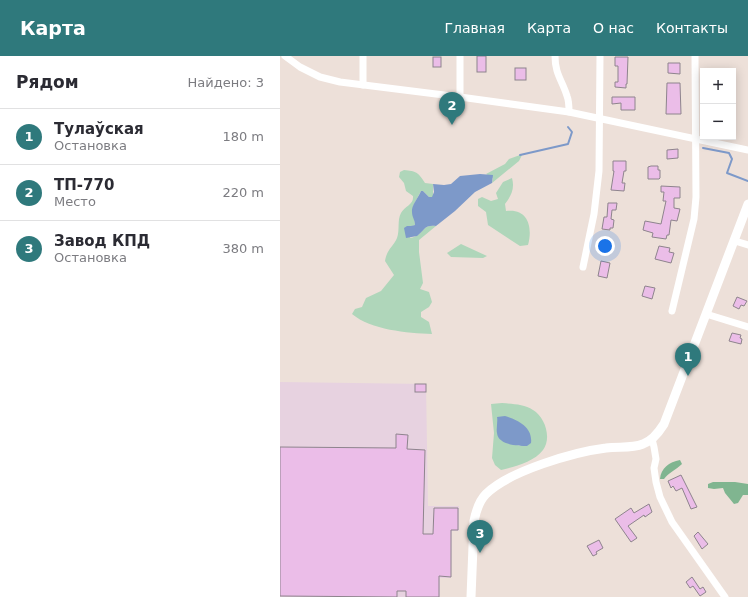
<!DOCTYPE html>
<html lang="ru">
<head>
<meta charset="utf-8">
<style>
  :root { --surface:#fff; --page:#f2f2f3; --text:#2b2b33; --muted:#7c7c81; --line:#e1e1e2; --accent:#2f797c }
  body { margin:0; font-family:"DejaVu Sans",sans-serif; background:var(--page); color:var(--text) }
  .controls { position:absolute; right:12px; top:12px; display:grid; overflow:hidden; border-radius:0px; box-shadow:0 2px 10px #0003 }
  .controls button { width:36px; height:36px; display:grid; place-items:center; padding:0; border:0; border-bottom:1px solid var(--line); background:var(--surface); color:var(--text); font:20px sans-serif }
  .you { position:absolute; left:325px; top:190px; width:14px; height:14px; margin:-10px; border:3px solid #fff; border-radius:50%; background:#1a73e8; box-shadow:0 0 0 6px #1a73e833 }
  .badge { display:grid; place-items:center; width:26px; height:26px; border-radius:50%; background:var(--accent); color:#fff; font-size:13px; font-weight:700 }
  .pin { position:absolute; translate:-50% -33px; filter:drop-shadow(0 1px 2px #0008) }
  .pin::after { content:''; position:absolute; top:21px; width:14px; height:12px; background:inherit; clip-path:polygon(0 0,100% 0,50% 100%) }
  .list { margin:0; padding:0; list-style:none }
  h2 { display:flex; justify-content:space-between; align-items:center; height:52px; margin:0; padding:0 16px; font-size:17px }
  h2 small { font-size:13px; font-weight:400; color:var(--muted) }
  .list li { display:grid; grid-template-columns:26px 1fr auto; gap:12px; align-items:center; box-sizing:border-box; height:56px; padding:0 16px; border-top:1px solid var(--line) }
  .list b { display:block; font-size:15px; white-space:nowrap }
  .list p { margin:0; font-size:13px; white-space:nowrap; color:var(--muted) }
  .list em { font-size:13px; font-style:normal; color:var(--muted) }
  .map { position:relative; flex:none; width:468px; height:541px; overflow:hidden }
  header { display:flex; align-items:center; gap:24px; box-sizing:border-box; height:56px; padding:0 20px; background:var(--accent); color:#fff }
  header strong { font-size:19px }
  nav { display:flex; gap:22px; margin-inline-start:auto; font-size:14px }
  main { display:flex }
  aside { flex:1; background:var(--surface) }
  .map>svg:first-child { display:block }
  .industrial { fill:#e7d2e0 }
  .green { fill:#afd6ba; fill-rule:evenodd }
  .forest { fill:#80b590 }
  .water { fill:#7d99c9 }
  .lines { fill:none; stroke-linecap:round; stroke-linejoin:round }
  .stream { stroke:#7d99c9; stroke-width:2 }
  .building { fill:#ebbde8; stroke:#8e848d }
  .street { stroke:#fff; stroke-width:7 }
  .secondary { stroke:#fff; stroke-width:9 }
</style>
</head>
<body>
<header>
<strong>Карта</strong>
<nav><a>Главная</a><a>Карта</a><a>О нас</a><a>Контакты</a></nav>
</header>
<main>
<aside>
<h2>Рядом<small>Найдено: 3</small></h2>
<ul class="list">
<li><span class="badge">1</span><div><b>Тулаўская</b><p>Остановка</p></div><em>180 m</em></li>
<li><span class="badge">2</span><div><b>ТП-770</b><p>Место</p></div><em>220 m</em></li>
<li><span class="badge">3</span><div><b>Завод КПД</b><p>Остановка</p></div><em>380 m</em></li>
</ul>
</aside>
<div class="map">
<svg width="468" height="541" viewBox="0 0 468 541">
  <rect width="100%" height="100%" fill="#ede0d9"/>
  <path class="industrial" d="M0,326L146,328L148,450H179V475H172L171,522H160V541H0Z"/>
  <g class="green">
    <path d="M240,99H242L239,105L212,127L213,122L206,118L225,108L229,103Z"/>
    <path d="M124,114C136,115 138,116 145,127L153,128V141H149L143,135H141L133,150L135,169L132,170L130,182C146,179 140,168 156,170L139,184V196L143,227L140,233L149,236L152,246L149,251L141,256V261L149,266L152,278C127,277 91,274 72,258L75,253L82,251L86,242L101,235L114,219L105,205C107,193 113,191 117,182C120,174 117,164 121,157C125,150 134,149 133,140L126,135L124,127L119,121L120,116Z"/>
    <path d="M232,122C235,133 231,140 225,148L226,155C248,152 253,171 248,189L240,190L208,169L206,156L198,150V143L202,141L211,145L218,143L216,137L223,126Z"/>
    <path d="M181,188L207,200L203,202L171,201L167,197Z"/>
    <path d="M222,347C233,348 244,348 253,354C265,361 272,382 263,394C254,406 234,411 221,414L215,409L212,402L214,377L211,348ZM218,369L241,390L223,385L217,376Z"/>
  </g>
  <g class="forest">
    <path d="M400,404L402,408C396,414 388,417 384,423H380C381,412 389,406 400,404Z"/>
    <path d="M433,426H455L468,428V439H463L458,447L454,448L445,437L443,432L434,433L428,432V428Z"/>
  </g>
  <g class="water">
    <path d="M200,118L213,119L212,127L195,136L175,155L156,170C144,169 146,173 137,180L126,182L124,172L127,170H131L135,169C135,164 132,161 132,156C131,150 138,142 141,135H143L149,141H152L154,136L153,128L164,129L171,128L180,120Z"/>
    <path d="M225,360C238,364 253,371 251,387L247,390C238,390 218,389 217,377C216,372 218,366 217,361Z"/>
  </g>
  <g class="lines">
    <g class="stream">
      <path d="M423,92L449,97L452,103L447,117L468,125"/>
      <path d="M240,99L288,88L292,76L288,71"/>
    </g>
  </g>
  <g class="building">
    <rect x="197" y="0" width="9" height="16"/>
    <rect x="153" y="1" width="8" height="10"/>
    <path d="M335,1H348L347,28H346V32L335,31V26H338V10H335Z"/>
    <path d="M388,7H400V18L388,17Z"/>
    <rect x="235" y="12" width="11" height="12"/>
    <path d="M387,27H400L401,58H386Z"/>
    <path d="M332,41H355V54H341V47L332,48Z"/>
    <path d="M398,93V102L387,103V94Z"/>
    <path d="M333,105H346V115H344L342,127H345L344,135L331,134L334,115H333Z"/>
    <path d="M371,110H378V114H380V122L379,123H368V111Z"/>
    <path d="M381,130L400,131V142H394V152L400,153L397,165L391,164L389,179H387L386,183L372,181L373,177L363,174L365,165L381,168L386,145H383L384,136H381Z"/>
    <path d="M328,147H337L336,154H332L331,163L334,164L333,172H330V174L322,173L324,161H327Z"/>
    <path d="M323,182L331,184L330,195L321,194Z"/>
    <path d="M379,190L390,192L389,196L394,197L391,207L375,203Z"/>
    <path d="M321,205L330,207L327,222L318,220Z"/>
    <path d="M365,230L375,232L372,243L362,240Z"/>
    <path d="M457,241L467,245L464,250L461,249L459,253L453,250Z"/>
    <path d="M452,277L461,279L460,282L462,283L461,288L449,285Z"/>
    <rect x="135" y="328" width="11" height="8"/>
    <path d="M116,378L128,379L127,393L145,394L143,478H153L154,452H178V474H171V521L159,520V541H126V535H117V541L0,540V391L116,392Z"/>
    <path d="M401,419L417,451L411,453L402,432L396,435L393,430L391,432L388,425Z"/>
    <path d="M369,448L372,456L365,461L364,459L348,470L357,482L351,486L335,463L351,452L354,457Z"/>
    <path d="M418,476L428,488L422,493L414,480Z"/>
    <path d="M319,484L323,492L316,496L317,498L313,500L307,490Z"/>
    <path d="M412,521L420,533L423,531L426,536L420,540L413,530L410,532L406,526Z"/>
  </g>
  <g class="lines">
    <g class="street">
      <path d="M5,0L20,11L40,21L60,26L180,41L289,56L468,94"/>
      <path d="M180,0V41"/>
      <path d="M275,0C275,18 282,24 287,40C289,45 289,51 289,56"/>
      <path d="M83,29V0"/>
      <path d="M455,185L468,189"/>
      <path d="M303,211L314,158L319,115L320,0"/>
      <path d="M392,255L414,163L416,141L415,0"/>
      <path d="M426,258L468,271"/>
      <path d="M372,383L374,391L376,403L374,412L376,426L380,441L392,466L445,541"/>
    </g>
    <path class="secondary" d="M191,541L194,465C196,455 199,445 206,438C229,415 294,396 326,392C338,390 351,393 363,388C372,385 379,376 384,368L468,148"/>
  </g>
</svg>
<div class="controls">
<button>+</button>
<button>−</button>
</div>
<div class="you"></div>
<div class="pin badge" style="left:408px;top:320px">1</div>
<div class="pin badge" style="left:172px;top:69px">2</div>
<div class="pin badge" style="left:200px;top:497px">3</div>
</div>
</main>
</body>
</html>
